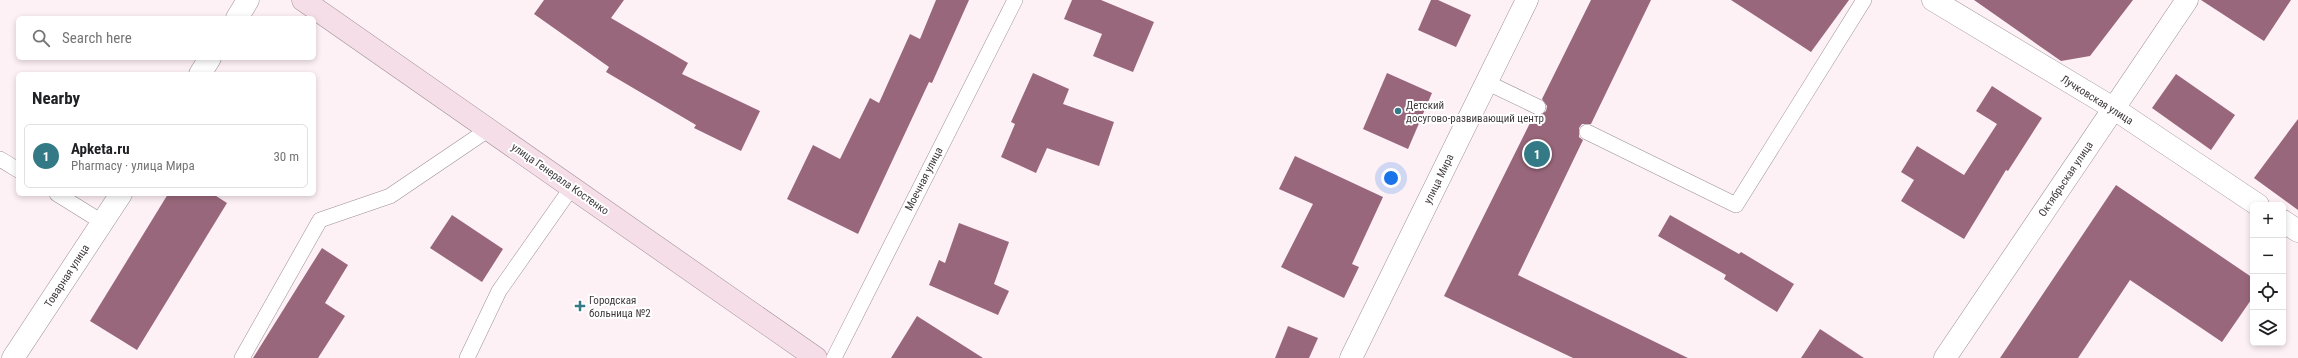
<!DOCTYPE html>
<html lang="en">
<head>
<meta charset="utf-8">
<style>
  :root { --surface:#fff; --page:#f2f2f2; --text:#202124; --muted:#757577; --line:#e0e0e0; --accent:#337986 }
  body { margin:0; font-family:"Roboto Condensed",sans-serif; background:var(--page); color:var(--text) }
  .controls { position:absolute; right:12px; bottom:12px; display:grid; overflow:hidden; border-radius:6px; box-shadow:0 2px 6px #0003 }
  .controls button { width:36px; height:36px; display:grid; place-items:center; padding:0; border:0; border-bottom:1px solid var(--line); background:var(--surface); color:var(--text); font:20px sans-serif }
  .you { position:absolute; left:1391px; top:178px; width:14px; height:14px; margin:-10px; border:3px solid #fff; border-radius:50%; background:#1a73e8; box-shadow:0 0 0 6px #1a73e833 }
  .badge { display:grid; place-items:center; width:26px; height:26px; border-radius:50%; background:var(--accent); color:#fff; font-size:13px; font-weight:700 }
  .pin { position:absolute; translate:-50% -50%; border:2px solid #fff; box-shadow:0 1px 4px #0006 }
  .list { margin:0; padding:0; list-style:none }
  h2 { display:flex; justify-content:space-between; align-items:center; height:52px; margin:0; padding:0 16px; font-size:17px }
  h2 small { font-size:13px; font-weight:400; color:var(--muted) }
  .list li { display:grid; grid-template-columns:26px 1fr auto; gap:12px; align-items:center; box-sizing:border-box; height:64px; margin:0 8px 8px; padding:0 8px; border:1px solid var(--line); border-radius:6px }
  .list b { display:block; font-size:15px; white-space:nowrap }
  .list p { margin:0; font-size:13px; white-space:nowrap; color:var(--muted) }
  .list em { font-size:13px; font-style:normal; color:var(--muted) }
  .icon { flex:none; width:22px; height:22px; fill:none; stroke:currentColor; stroke-width:2; stroke-linecap:round; stroke-linejoin:round }
  .map { position:relative; flex:none; width:2298px; height:358px; overflow:hidden }
  .search { position:absolute; background:var(--surface); box-shadow:0 2px 6px #0003; left:16px; top:16px; width:300px; height:44px; display:flex; align-items:center; gap:10px; box-sizing:border-box; padding:0 14px; border-radius:6px; color:var(--muted); font-size:15px }
  .panel { position:absolute; background:var(--surface); box-shadow:0 2px 6px #0003; left:16px; top:72px; width:300px; height:124px; border-radius:6px }
  .map>svg:first-child { display:block }
  .building { fill:#99677b }
  .lines { fill:none; stroke-linecap:round; stroke-linejoin:round }
  .service-casing { stroke:#9b9094; stroke-width:16 }
  .minor-casing { stroke:#9b9094; stroke-width:23 }
  .tertiary-casing { stroke:#9b9094; stroke-width:23 }
  .secondary-casing { stroke:#9b9094; stroke-width:23 }
  .service { stroke:#fff; stroke-width:15 }
  .minor { stroke:#fff; stroke-width:22 }
  .tertiary { stroke:#fff; stroke-width:22 }
  .secondary { stroke:#f6dee8; stroke-width:22 }
  .poi-dot { fill:#337986; stroke:#fff; stroke-width:1.5 }
  .labels { text-anchor:middle; dominant-baseline:central; stroke-width:4; stroke-linejoin:round; paint-order:stroke }
  .street-label { font-size:11px; fill:#403b3d; stroke:#fff }
  .poi-label { font-size:11px; fill:#403b3d; stroke:#fff; text-anchor:start }
</style>
</head>
<body>
<div class="map">
<svg width="2298" height="358" viewBox="0 0 2298 358">
  <rect width="100%" height="100%" fill="#fef1f6"/>
  <g class="building">
    <path d="M544,0H624L611,18L688,63L682,74L760,111L741,151L694,128L696,125L606,72L609,67L534,14Z"/>
    <path d="M936,0H969L932,83L929,82L858,234L787,199L813,145L840,159L870,98L879,103L910,34L920,39Z"/>
    <path d="M1072,0H1101L1154,22L1133,72L1093,56L1102,34L1064,19Z"/>
    <path d="M1431,0H1438L1471,15L1456,47L1418,30Z"/>
    <path d="M1591,0H1651L1591,124H1582L1579,128V137L1583,140L1518,275L1688,358H1573L1444,296L1534,115L1539,116L1546,111L1547,106L1542,99Z"/>
    <path d="M1731,0H1849L1811,52Z"/>
    <path d="M1974,0H2133L2090,56L2061,61Z"/>
    <path d="M2201,0H2291L2264,41Z"/>
    <path d="M1033,73L1069,89L1063,104L1114,122L1099,166L1047,148L1036,173L1001,157L1015,124L1011,122Z"/>
    <path d="M1387,73L1432,93L1408,149L1363,129Z"/>
    <path d="M2176,74L2235,115L2211,150L2152,108Z"/>
    <path d="M1992,86L2042,118L2008,171L2006,170L1964,239L1901,201L1914,180L1901,172L1917,146L1964,175L1997,124L1976,111Z"/>
    <path d="M2298,119V210L2254,178Z"/>
    <path d="M1295,156L1383,197L1352,264L1359,267L1344,298L1281,267L1313,204L1279,189Z"/>
    <path d="M2116,185L2253,278V297L2222,342L2130,280L2078,358H2000Z"/>
    <path d="M168,194H213L227,203L137,350L90,321Z"/>
    <path d="M452,215L503,249L482,282L430,248Z"/>
    <path d="M1670,215L1739,254L1741,252L1794,284L1777,312L1724,279L1726,275L1658,236Z"/>
    <path d="M959,223L1009,242L994,284L1009,291L998,315L929,285L939,260L945,263Z"/>
    <path d="M322,248L348,265L325,303L345,316L318,358H253Z"/>
    <path d="M917,316L983,358H891Z"/>
    <path d="M1288,326L1318,338L1309,358H1275Z"/>
    <path d="M1820,329L1864,358H1801Z"/>
  </g>
  <g class="lines">
    <g class="service-casing">
      <g id="service">
        <path d="M1486,82L1538,107"/>
        <path d="M1587,132L1736,205L1864,0"/>
        <path d="M0,159L18,170"/>
        <path d="M57,194L102,222"/>
        <path d="M242,358L320,220L390,196L489,129"/>
        <path d="M467,358L499,291L572,187"/>
        <path d="M834,358L1015,0"/>
      </g>
    </g>
    <g class="minor-casing">
      <g id="minor">
        <path d="M1933,0L2113,108L2258,205"/>
        <path d="M237,18L248,0"/>
        <path d="M200,74L210,58"/>
        <path d="M2283,221L2298,231"/>
        <path d="M13,358L121,194"/>
      </g>
    </g>
    <g class="tertiary-casing">
      <g id="tertiary">
        <path d="M1351,358L1527,0"/>
        <path d="M1945,358L2187,0"/>
      </g>
    </g>
    <g class="secondary-casing">
      <path id="secondary" d="M303,0L816,358"/>
    </g>
    <use href="#service" class="service"/>
    <use href="#minor" class="minor"/>
    <use href="#tertiary" class="tertiary"/>
    <use href="#secondary" class="secondary"/>
  </g>
  <g class="poi-dot">
    <circle cx="1398" cy="111" r="4"/>
    <path d="M578 300h4v4h4v4h-4v4h-4v-4h-4v-4h4z"/>
  </g>
  <g class="labels">
    <g class="street-label">
      <text transform="translate(2097 100) rotate(32)">Лучковская улица</text>
      <text transform="translate(560 179) rotate(35)">улица Генерала Костенко</text>
      <text transform="translate(924 179) rotate(-63)">Моечная улица</text>
      <text transform="translate(1439 179) rotate(-64)">улица Мира</text>
      <text transform="translate(2066 179) rotate(-56)">Октябрьская улица</text>
      <text transform="translate(67 276) rotate(-57)">Товарная улица</text>
    </g>
    <g class="poi-label">
      <text x="1406" y="105">Детский<tspan x="1406" dy="13">досугово-развивающий центр</tspan></text>
      <text x="589" y="300">Городская<tspan x="589" dy="13">больница №2</tspan></text>
    </g>
  </g>
</svg>
<div class="controls">
<button>+</button>
<button>−</button>
<button><svg class="icon" aria-label="locate" viewBox="0 0 24 24"><circle cx="12" cy="12" r="6"/><path d="M12 2v4M12 18v4M2 12h4M18 12h4"/></svg></button>
<button><svg class="icon" aria-label="layers" viewBox="0 0 24 24"><path d="M12 4l9 5-9 5-9-5zM3 14l9 5 9-5"/></svg></button>
</div>
<div class="you"></div>
<div class="pin badge" style="left:1537px;top:154px">1</div>
<div class="search"><svg class="icon" aria-label="search" viewBox="0 0 24 24"><circle cx="10" cy="10" r="6"/><path d="M15 15l6 6"/></svg>Search here</div>
<section class="panel">
<h2>Nearby<small></small></h2>
<ul class="list">
<li><span class="badge">1</span><div><b>Apketa.ru</b><p>Pharmacy · улица Мира</p></div><em>30 m</em></li>
</ul>
</section>
</div>
</body>
</html>
